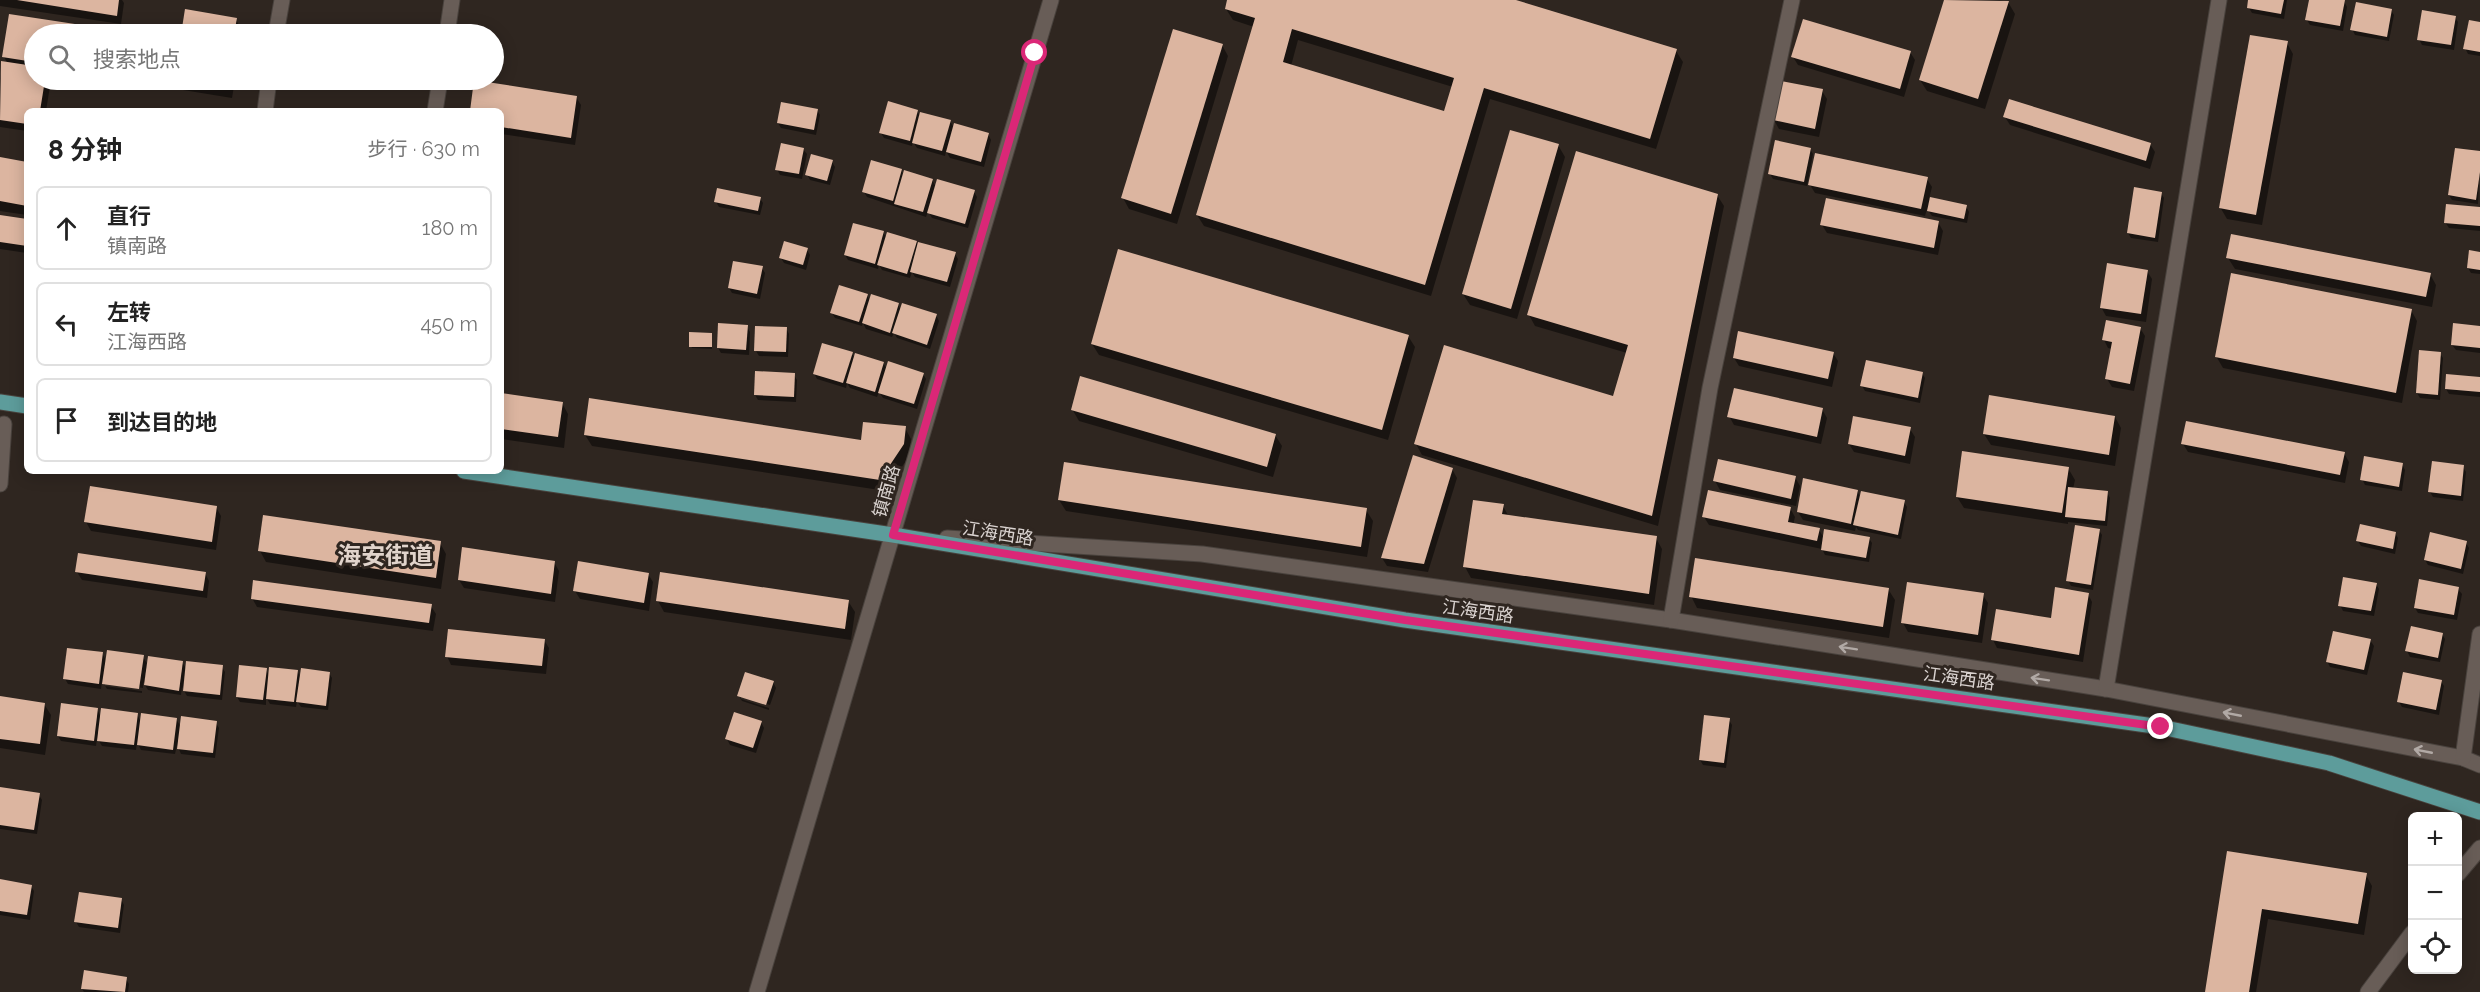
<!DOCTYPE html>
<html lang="zh">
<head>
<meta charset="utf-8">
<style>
  :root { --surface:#fff; --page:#f2f2f2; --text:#222; --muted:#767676; --line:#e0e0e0 }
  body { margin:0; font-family:Raleway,"Noto Sans SC",sans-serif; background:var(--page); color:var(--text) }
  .controls { position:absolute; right:18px; bottom:18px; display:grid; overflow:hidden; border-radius:9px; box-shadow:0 3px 15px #0003 }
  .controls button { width:54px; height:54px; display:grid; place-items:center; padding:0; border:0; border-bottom:2px solid var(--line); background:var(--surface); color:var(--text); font:30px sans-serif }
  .stop { position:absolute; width:18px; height:18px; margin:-14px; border:4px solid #db2777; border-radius:50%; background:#fff }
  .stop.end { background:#db2777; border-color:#fff; box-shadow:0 2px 6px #0008 }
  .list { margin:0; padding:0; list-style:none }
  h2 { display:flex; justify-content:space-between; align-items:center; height:78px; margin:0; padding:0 24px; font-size:26px }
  h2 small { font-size:20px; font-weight:400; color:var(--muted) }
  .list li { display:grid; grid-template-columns:39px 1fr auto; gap:18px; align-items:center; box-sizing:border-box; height:84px; margin:0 12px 12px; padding:0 12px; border:2px solid var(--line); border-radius:9px }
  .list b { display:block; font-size:22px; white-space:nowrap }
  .list p { margin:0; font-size:20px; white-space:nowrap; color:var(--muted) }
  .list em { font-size:20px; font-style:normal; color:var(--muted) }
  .icon { flex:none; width:33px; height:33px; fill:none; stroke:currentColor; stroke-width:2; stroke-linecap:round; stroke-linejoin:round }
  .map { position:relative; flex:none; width:2480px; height:992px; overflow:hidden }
  .search { position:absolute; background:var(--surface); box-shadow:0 3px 15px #0003; left:24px; top:24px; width:480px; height:66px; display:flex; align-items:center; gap:15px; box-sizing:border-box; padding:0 21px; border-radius:33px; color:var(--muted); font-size:22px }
  .panel { position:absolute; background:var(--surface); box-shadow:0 3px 15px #0003; left:24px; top:108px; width:480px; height:366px; border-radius:9px }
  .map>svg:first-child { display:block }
  .shadow { fill:#0007; fill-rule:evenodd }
  .building { fill:#dcb5a0; fill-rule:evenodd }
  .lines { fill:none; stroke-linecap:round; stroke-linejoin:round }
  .minor-casing { stroke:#49423d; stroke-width:17 }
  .major-casing { stroke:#49423d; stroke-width:17 }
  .minor { stroke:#685d57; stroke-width:15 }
  .major { stroke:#5d9c9b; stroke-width:15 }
  .oneway { stroke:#b1a9a5 }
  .route { stroke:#db2777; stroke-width:8 }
  .labels { text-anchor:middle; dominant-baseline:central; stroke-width:6; stroke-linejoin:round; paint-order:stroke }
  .street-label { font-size:18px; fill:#d9d2cf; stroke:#2f2620 }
  .district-label { font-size:24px; font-weight:bold; fill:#e1d4cc; stroke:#2f2620 }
</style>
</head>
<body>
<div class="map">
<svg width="2480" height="992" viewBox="0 0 2480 992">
  <rect width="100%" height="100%" fill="#2f2620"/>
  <g class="shadow">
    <path d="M0,0H122L124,3L121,24L0,6Z"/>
    <path d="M1229,0H1511L1676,51L1683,62L1656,149L1490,99L1431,296L1204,226L1197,215L1254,27L1233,20L1226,9ZM1298,40L1453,87L1445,113L1291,66Z"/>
    <path d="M1945,0H2000L2008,2L2015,14L1985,109L1927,91L1920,80Z"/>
    <path d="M2250,0H2287L2284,19L2252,13L2249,8Z"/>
    <path d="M2310,0L2344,1L2347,7L2343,31L2310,25L2307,20Z"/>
    <path d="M2391,10L2394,15L2389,41L2355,35L2352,29Z"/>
    <path d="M10,16L120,32L121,34H34V80H51L46,111H27V131L0,127V79L3,63L8,64L4,57Z"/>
    <path d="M2455,17L2458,22L2454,50L2422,45L2419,39Z"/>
    <path d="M236,20L239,25L237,34H193L187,33L184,28Z"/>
    <path d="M2480,23V56L2468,54L2465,48Z"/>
    <path d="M2287,43L2293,54L2262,225L2227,219L2220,207Z"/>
    <path d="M1222,45L1228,56L1177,224L1129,209L1123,198Z"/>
    <path d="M1910,52L1915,60L1904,97L1798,65L1793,57Z"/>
    <path d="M87,80H121L120,85Z"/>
    <path d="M132,80H235L232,98L134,82Z"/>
    <path d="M1822,91L1827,99L1819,137L1779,129L1774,120Z"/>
    <path d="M576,97L581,105L575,145L501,134V111H471Z"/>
    <path d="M817,110L820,115L816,135L781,128L778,123Z"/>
    <path d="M917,111L921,117L950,121L954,128L988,134L991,140L984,167L950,158L946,151L945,156L917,148L913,142L912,146L884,138L881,133Z"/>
    <path d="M2005,117L2150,144L2155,152L2150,169L2010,125Z"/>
    <path d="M1558,145L1565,157L1517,319L1470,305L1463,294Z"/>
    <path d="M803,149L807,154L802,179L780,175L777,169Z"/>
    <path d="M1810,149L1813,154L1807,186L1773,179L1770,174Z"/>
    <path d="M2480,153L2478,204L2452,200L2449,195Z"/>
    <path d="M0,159L27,163V215L0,211Z"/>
    <path d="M832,162L835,167L830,185L810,180L807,174Z"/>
    <path d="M901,170L904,176L932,180L936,187L974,192L977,197L968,228L932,218L928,211L926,217L867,197L864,192Z"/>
    <path d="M1927,179L1932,187L1929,199L1966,206L1969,212L1967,223L1932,216L1927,209L1925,216L1815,193L1810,185Z"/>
    <path d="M2161,193L2164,198L2158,242L2131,238L2128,233Z"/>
    <path d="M1717,195L1724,206L1658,526L1422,455L1416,444L1614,398L1627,353L1535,326L1529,315Z"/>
    <path d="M760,198L763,203L760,215L719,207L716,202Z"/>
    <path d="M2480,208V231L2449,228L2445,222Z"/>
    <path d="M0,216L27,221V253L0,249Z"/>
    <path d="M1938,222L1943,231L1938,255L1827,233L1822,225Z"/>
    <path d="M883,233L887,238L916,242L919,247L955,254L958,259L950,287L915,277L912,272L910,278L882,270L879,265L878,269L848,260L845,255Z"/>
    <path d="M807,250L810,255L806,270L784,263L781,258Z"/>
    <path d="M2480,253V274L2471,273L2468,268Z"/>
    <path d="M2228,258L2430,274L2436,285L2432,307L2235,269Z"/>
    <path d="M762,268L765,273L760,299L732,293L729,288Z"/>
    <path d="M2147,271L2152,279L2146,322L2106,316L2101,307Z"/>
    <path d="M867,295L870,301L898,305L901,310L936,315L939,321L930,349L897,338L894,333L892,337L866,329L863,323L862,326L835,318L832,313Z"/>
    <path d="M2411,310L2417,321L2402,403L2223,368L2216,356Z"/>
    <path d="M720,325L747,327L750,332L749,355L721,353L718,348Z"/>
    <path d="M2480,327V353L2456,350L2452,345Z"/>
    <path d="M786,328L789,334L788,357L759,356L756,351Z"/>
    <path d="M2140,328L2145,336L2134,391L2112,387L2107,379L2112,349L2108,348L2104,340Z"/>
    <path d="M711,334L712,349L692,348L691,346Z"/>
    <path d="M1408,336L1415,347L1388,440L1099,355L1092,344Z"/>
    <path d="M1833,353L1838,361L1832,387L1739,366L1734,358Z"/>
    <path d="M2440,353L2443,358L2440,400L2420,398L2417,393Z"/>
    <path d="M852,354L855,359L883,363L887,369L923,374L926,379L917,409L883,398L879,392L877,397L850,388L847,383L846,388L817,379L814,373Z"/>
    <path d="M1922,373L1925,378L1920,403L1865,391L1862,386Z"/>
    <path d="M794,375L797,380L796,402L758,400L755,395Z"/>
    <path d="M2480,378V397L2449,394L2446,389Z"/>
    <path d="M501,395L562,403L568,414L564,448L501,439Z"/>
    <path d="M1072,409L1275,435L1282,446L1273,477L1079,421Z"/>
    <path d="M1822,409L1827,418L1821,444L1734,425L1729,416Z"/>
    <path d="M2115,417L2121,428L2115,466L1991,445L1984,434Z"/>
    <path d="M905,428L911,439L909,456L886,491L592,446L585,435L862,441Z"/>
    <path d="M1910,429L1915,437L1910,464L1854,452L1849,444Z"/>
    <path d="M2183,444L2344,453L2349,462L2345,483L2188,452Z"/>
    <path d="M2402,464L2405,470L2402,491L2365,485L2362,479Z"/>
    <path d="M2463,467L2466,472L2463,501L2433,497L2430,492Z"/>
    <path d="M2068,468L2075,480L2073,489L2107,492L2110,498L2107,526L2068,522V524L1964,508L1957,497Z"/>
    <path d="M1452,469L1457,478L1428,572L1387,566L1382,558Z"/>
    <path d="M1795,477L1800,486L1796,506L1720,490L1715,481Z"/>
    <path d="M1857,491L1861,498L1904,502L1907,507L1901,539L1858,530L1856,527L1855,531L1803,520L1798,512Z"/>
    <path d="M1059,500L1366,510L1373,521L1367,557L1066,511Z"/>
    <path d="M1503,506L1509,517L1656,538L1662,549L1654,605L1471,578L1465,567Z"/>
    <path d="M216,507L221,516L216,550L91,531L86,522Z"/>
    <path d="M1790,508L1795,517L1793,525L1819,530L1824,538H1869L1872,543L1869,562L1825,555L1822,549L1709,525L1704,517Z"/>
    <path d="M2099,530L2102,535L2093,590L2071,586L2068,580Z"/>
    <path d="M2395,533L2398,538L2395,554L2361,546L2358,541Z"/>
    <path d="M440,543L446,554L441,589L266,562L260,551Z"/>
    <path d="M2466,543L2469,548L2463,574L2428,565L2425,560Z"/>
    <path d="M554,562L559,571L555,602L464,588L459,580Z"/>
    <path d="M77,572L205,573L209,581L207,598L82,580Z"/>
    <path d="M648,574L653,582L649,611L580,599L575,591Z"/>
    <path d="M2376,584L2379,589L2374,616L2343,611L2340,605Z"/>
    <path d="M1888,589L1895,600L1889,638L1697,608L1691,596Z"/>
    <path d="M2458,589L2462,594L2457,620L2418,613L2415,608Z"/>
    <path d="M2088,594L2092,602L2083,662L1997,648L1993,640L2052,620Z"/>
    <path d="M1983,595L1988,603L1982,643L1908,632L1903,623Z"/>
    <path d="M252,598L431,606L436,614L433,631L257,607Z"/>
    <path d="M658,601H848L855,612L851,640L664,612Z"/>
    <path d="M2442,634L2445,639L2440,662L2410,657L2407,651Z"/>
    <path d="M544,640L549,648L546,674L451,665L447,656Z"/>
    <path d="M2370,640L2374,646L2367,675L2330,667L2327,661Z"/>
    <path d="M102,653L107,662L143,657L148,665L182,662L187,670L222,667L225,672L222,700L187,696L182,687L181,695L148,690L143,682V688L105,682V686L142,691V693L107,689L102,681L101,689L68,684L65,679Z"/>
    <path d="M266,670L270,677L297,671L301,678L329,673L332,678L328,710L301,707L297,701L296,707L270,704L266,697V705L240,702L237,697Z"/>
    <path d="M2441,681L2444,686L2439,715L2402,707L2399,702Z"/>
    <path d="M773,682L776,688L770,705L741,696V699L769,708V710L742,701L739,696Z"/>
    <path d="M0,698L44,704L51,715L45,755L0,748Z"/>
    <path d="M97,709L101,717L137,714L141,722L176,719L181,727L216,723L219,728L215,758L181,754L177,745L175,754L141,750L137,742L136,750L102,746L97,738L96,746L61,741L58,736Z"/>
    <path d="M1729,720L1732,725L1726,768L1703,765L1700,760Z"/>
    <path d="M761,722L764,728L756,753L730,745L727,739Z"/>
    <path d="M0,789L39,795L42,800L37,834L0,829Z"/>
    <path d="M2229,852L2366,875L2372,886L2364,935L2268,919L2256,992H2206Z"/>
    <path d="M0,881L31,886L34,891L30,920L0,915Z"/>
    <path d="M121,899L124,905L120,933L79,927L76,922Z"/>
    <path d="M126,979L129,984L128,992H84L82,989Z"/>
  </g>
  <g class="building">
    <path d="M17,0H119L117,16Z"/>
    <path d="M1227,0H1516L1677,49L1650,139L1484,88L1425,285L1196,215L1255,18L1225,9ZM1292,29L1454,78L1444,111L1283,62Z"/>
    <path d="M1944,0L2009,1L1978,99L1919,80Z"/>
    <path d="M2248,0H2284L2281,14L2247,8Z"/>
    <path d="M2309,0H2345L2340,26L2305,20Z"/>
    <path d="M2356,2L2392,9L2387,37L2350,30Z"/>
    <path d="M185,9L237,18L234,34H217L182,28Z"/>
    <path d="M2422,10L2456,16L2451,45L2417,40Z"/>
    <path d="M9,14L121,31L120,34H34V62L2,57Z"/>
    <path d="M1803,19L1911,51L1900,89L1791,57Z"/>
    <path d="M2469,20L2480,22V52L2463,49Z"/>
    <path d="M1173,29L1223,44L1171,214L1121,198Z"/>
    <path d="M2250,35L2288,41L2256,215L2219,208Z"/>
    <path d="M1,61L34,66V80H45L40,111H27V124L0,120Z"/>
    <path d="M168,80H229L228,90Z"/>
    <path d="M474,80L577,96L571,138L501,127V111H470Z"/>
    <path d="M1781,81L1823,89L1815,129L1773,120Z"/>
    <path d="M2009,99L2151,143L2146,161L2003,117Z"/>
    <path d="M888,101L918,110L910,141L879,133Z"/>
    <path d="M781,102L818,109L814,130L777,123Z"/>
    <path d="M920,112L951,120L942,151L912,143Z"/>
    <path d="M954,123L989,133L981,162L946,152Z"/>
    <path d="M1510,130L1559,144L1511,309L1462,294Z"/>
    <path d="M1775,140L1811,148L1804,182L1768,174Z"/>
    <path d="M781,143L804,148L799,174L775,170Z"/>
    <path d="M2455,148L2480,151V172L2476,200L2448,195Z"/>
    <path d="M1576,151L1718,194L1652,516L1414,444L1444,345L1613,396L1628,345L1527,315Z"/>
    <path d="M1815,153L1928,177L1921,209L1808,185Z"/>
    <path d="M811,154L833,160L827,181L805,175Z"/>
    <path d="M0,157L27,162V206L0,201Z"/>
    <path d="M871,160L902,169L893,201L862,192Z"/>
    <path d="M904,170L933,179L923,212L894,204Z"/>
    <path d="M937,179L975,190L965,224L927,213Z"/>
    <path d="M2134,187L2162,192L2155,238L2127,233Z"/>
    <path d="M717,188L761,197L758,211L714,202Z"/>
    <path d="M1930,197L1967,205L1964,219L1927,211Z"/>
    <path d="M1826,198L1939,221L1934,248L1820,225Z"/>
    <path d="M2446,204L2480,207V226L2444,223Z"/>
    <path d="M0,215L27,219V246L0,242Z"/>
    <path d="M853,223L884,231L875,264L844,255Z"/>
    <path d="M887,232L917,241L907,274L877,265Z"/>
    <path d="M2231,234L2431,273L2426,297L2226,258Z"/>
    <path d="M784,241L808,248L803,265L779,258Z"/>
    <path d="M918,242L956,252L947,282L910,272Z"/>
    <path d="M1118,249L1409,335L1382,430L1091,344Z"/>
    <path d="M2469,250L2480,252V270L2467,268Z"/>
    <path d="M733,261L763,266L757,294L728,288Z"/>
    <path d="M2107,263L2148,270L2141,314L2100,308Z"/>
    <path d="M2231,273L2412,309L2396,393L2215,357Z"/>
    <path d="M839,285L868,294L859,322L830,313Z"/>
    <path d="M871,294L899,303L890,333L862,323Z"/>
    <path d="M902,303L937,314L927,345L892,333Z"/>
    <path d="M2106,320L2141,327L2130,384L2105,379L2112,342L2102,340Z"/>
    <path d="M718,323L748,325L746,350L717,348Z"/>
    <path d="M2453,323L2480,326V348L2451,345Z"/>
    <path d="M755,326L787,327L786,352L754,351Z"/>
    <path d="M1738,331L1834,352L1828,379L1733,358Z"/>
    <path d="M689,332L712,333V347H689Z"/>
    <path d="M822,343L853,352L843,383L813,374Z"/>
    <path d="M2419,350L2441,352L2438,395L2416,393Z"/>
    <path d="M855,353L884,362L875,392L846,383Z"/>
    <path d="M1866,360L1923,372L1918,398L1860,386Z"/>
    <path d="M888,361L924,373L914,404L878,393Z"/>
    <path d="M755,371L795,373L794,397L754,395Z"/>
    <path d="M2446,374L2480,377V392L2445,389Z"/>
    <path d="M1080,376L1276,434L1267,467L1071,410Z"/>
    <path d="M1734,388L1823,408L1817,437L1727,417Z"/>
    <path d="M501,393L563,402L558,437L501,429Z"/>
    <path d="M1989,395L2115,416L2109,455L1983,434Z"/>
    <path d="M589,398L861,440L863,422L906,426L904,444L880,480L584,435Z"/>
    <path d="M1853,416L1911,427L1905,456L1848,444Z"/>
    <path d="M2186,421L2345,452L2340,475L2181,444Z"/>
    <path d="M1962,451L2069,467L2062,513L1956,497Z"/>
    <path d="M1413,455L1453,468L1424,564L1381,558Z"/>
    <path d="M2364,456L2403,463L2399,487L2360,480Z"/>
    <path d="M1718,459L1796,476L1791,499L1713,481Z"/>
    <path d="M2432,461L2464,465L2461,496L2428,492Z"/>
    <path d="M1064,462L1367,508L1361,547L1058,500Z"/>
    <path d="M1803,478L1858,490L1851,524L1797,512Z"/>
    <path d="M90,486L217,506L212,542L84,522Z"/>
    <path d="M2068,487L2108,491L2105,521L2065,517Z"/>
    <path d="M1708,490L1791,507L1788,522L1820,528L1817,541L1702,517Z"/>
    <path d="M1861,491L1905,500L1898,535L1853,525Z"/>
    <path d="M1473,500L1504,504L1502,514L1657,536L1649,594L1463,567Z"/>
    <path d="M263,515L441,541L436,578L258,551Z"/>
    <path d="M2360,524L2396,532L2393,549L2356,541Z"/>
    <path d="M2075,525L2100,529L2091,585L2066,581Z"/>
    <path d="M1824,529L1870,537L1866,558L1821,550Z"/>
    <path d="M2430,532L2467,541L2461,569L2424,560Z"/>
    <path d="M462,547L555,561L551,594L458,580Z"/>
    <path d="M78,553L206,572L203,591L75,572Z"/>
    <path d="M1695,558L1889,588L1883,627L1689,597Z"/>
    <path d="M578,561L649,573L644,603L573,591Z"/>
    <path d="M660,572L849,600L845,629L656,601Z"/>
    <path d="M2343,577L2377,583L2371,611L2338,606Z"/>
    <path d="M2419,579L2459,587L2454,615L2414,608Z"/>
    <path d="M253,580L432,604L429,623L251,599Z"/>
    <path d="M1907,582L1984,593L1978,635L1901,623Z"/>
    <path d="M2055,587L2089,593L2079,655L1991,640L1996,609L2051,618Z"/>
    <path d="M2411,626L2443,633L2438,658L2405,651Z"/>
    <path d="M448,629L545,639L542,666L445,657Z"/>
    <path d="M2333,631L2371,639L2364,670L2326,662Z"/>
    <path d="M67,648L103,652L99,684L63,679Z"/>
    <path d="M107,650L144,655L139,689L102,684Z"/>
    <path d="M148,656L183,661L179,691L144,685Z"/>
    <path d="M186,661L223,665L220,695L183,691Z"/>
    <path d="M239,665L267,668L263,700L236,697Z"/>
    <path d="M269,667L298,670L294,702L266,699Z"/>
    <path d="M301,668L330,672L326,706L296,702Z"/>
    <path d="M745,672L774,681L766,705L737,696Z"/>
    <path d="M2403,672L2442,680L2436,710L2397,702Z"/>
    <path d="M0,696L45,703L40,744L0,739Z"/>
    <path d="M61,703L98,708L94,741L57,736Z"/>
    <path d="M101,708L138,713L134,745L97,741Z"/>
    <path d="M734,712L762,721L753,748L725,739Z"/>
    <path d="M141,713L177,718L173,750L137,745Z"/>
    <path d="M1704,715L1730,718L1724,763L1699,760Z"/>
    <path d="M181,716L217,721L213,753L177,749Z"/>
    <path d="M0,787L40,793L34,830L0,825Z"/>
    <path d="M2227,851L2367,873L2358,924L2262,909L2249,992H2205Z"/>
    <path d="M0,879L32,885L27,915L0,911Z"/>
    <path d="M79,892L122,898L118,928L74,922Z"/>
    <path d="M84,970L127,977L125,992L81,989Z"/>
  </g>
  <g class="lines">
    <g class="minor-casing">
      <g id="minor">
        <path d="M276,34L282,0"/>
        <path d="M447,34L452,0"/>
        <path d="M265,111L269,80"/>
        <path d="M435,111L440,80"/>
        <path d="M0,484L4,424"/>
        <path d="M947,538L1202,554L1671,620L2106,689L2463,758L2480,765"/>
        <path d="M1671,620L1710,388L1792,0"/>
        <path d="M2106,689L2219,0"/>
        <path d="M2463,758L2480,634"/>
        <path d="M2458,874L2480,848"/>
        <path d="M757,992L1051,0"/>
        <path d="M2368,992L2412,933"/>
      </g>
    </g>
    <g class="major-casing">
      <g id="major">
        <path d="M0,402L27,406"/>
        <path d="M464,471L893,535L1405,620L2161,727L2329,763L2480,812"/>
      </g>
    </g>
    <use href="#minor" class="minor"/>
    <use href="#major" class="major"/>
  </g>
  <defs><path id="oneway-shaft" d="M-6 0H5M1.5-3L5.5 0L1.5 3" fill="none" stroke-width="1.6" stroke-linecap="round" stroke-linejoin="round" transform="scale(1.5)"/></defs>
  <g class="oneway">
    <use href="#oneway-shaft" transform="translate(1848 648) rotate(-171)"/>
    <use href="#oneway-shaft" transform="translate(2040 679) rotate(-171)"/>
    <use href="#oneway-shaft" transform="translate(2232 714) rotate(-169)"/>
    <use href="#oneway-shaft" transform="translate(2423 751) rotate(-169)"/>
  </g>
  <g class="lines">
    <path class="route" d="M1035,53L893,535L1405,620L2161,727"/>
  </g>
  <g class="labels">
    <g class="street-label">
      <text transform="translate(886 491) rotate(-74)">镇南路</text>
      <text transform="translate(998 533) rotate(9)">江海西路</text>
      <text transform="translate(1478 611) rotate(8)">江海西路</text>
      <text transform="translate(1959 678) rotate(8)">江海西路</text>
    </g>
    <g class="district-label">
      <text x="385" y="555">海安街道</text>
    </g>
  </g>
</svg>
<div class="controls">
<button>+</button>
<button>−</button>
<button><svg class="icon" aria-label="locate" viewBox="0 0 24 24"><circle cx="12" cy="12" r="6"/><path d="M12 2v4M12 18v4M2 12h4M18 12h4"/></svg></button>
</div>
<div class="stop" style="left:1035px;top:53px"></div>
<div class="stop end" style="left:2161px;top:727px"></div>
<div class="search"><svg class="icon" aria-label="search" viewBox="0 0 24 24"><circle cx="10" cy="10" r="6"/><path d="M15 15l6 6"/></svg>搜索地点</div>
<section class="panel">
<h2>8 分钟<small>步行 · 630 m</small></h2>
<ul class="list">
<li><svg class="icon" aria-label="ahead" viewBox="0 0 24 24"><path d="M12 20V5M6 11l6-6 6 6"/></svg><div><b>直行</b><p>镇南路</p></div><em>180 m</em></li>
<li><svg class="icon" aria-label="left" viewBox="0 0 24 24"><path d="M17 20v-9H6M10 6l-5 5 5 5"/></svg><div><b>左转</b><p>江海西路</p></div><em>450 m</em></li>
<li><svg class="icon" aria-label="arrive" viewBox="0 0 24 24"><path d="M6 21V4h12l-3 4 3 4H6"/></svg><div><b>到达目的地</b></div></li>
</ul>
</section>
</div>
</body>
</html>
